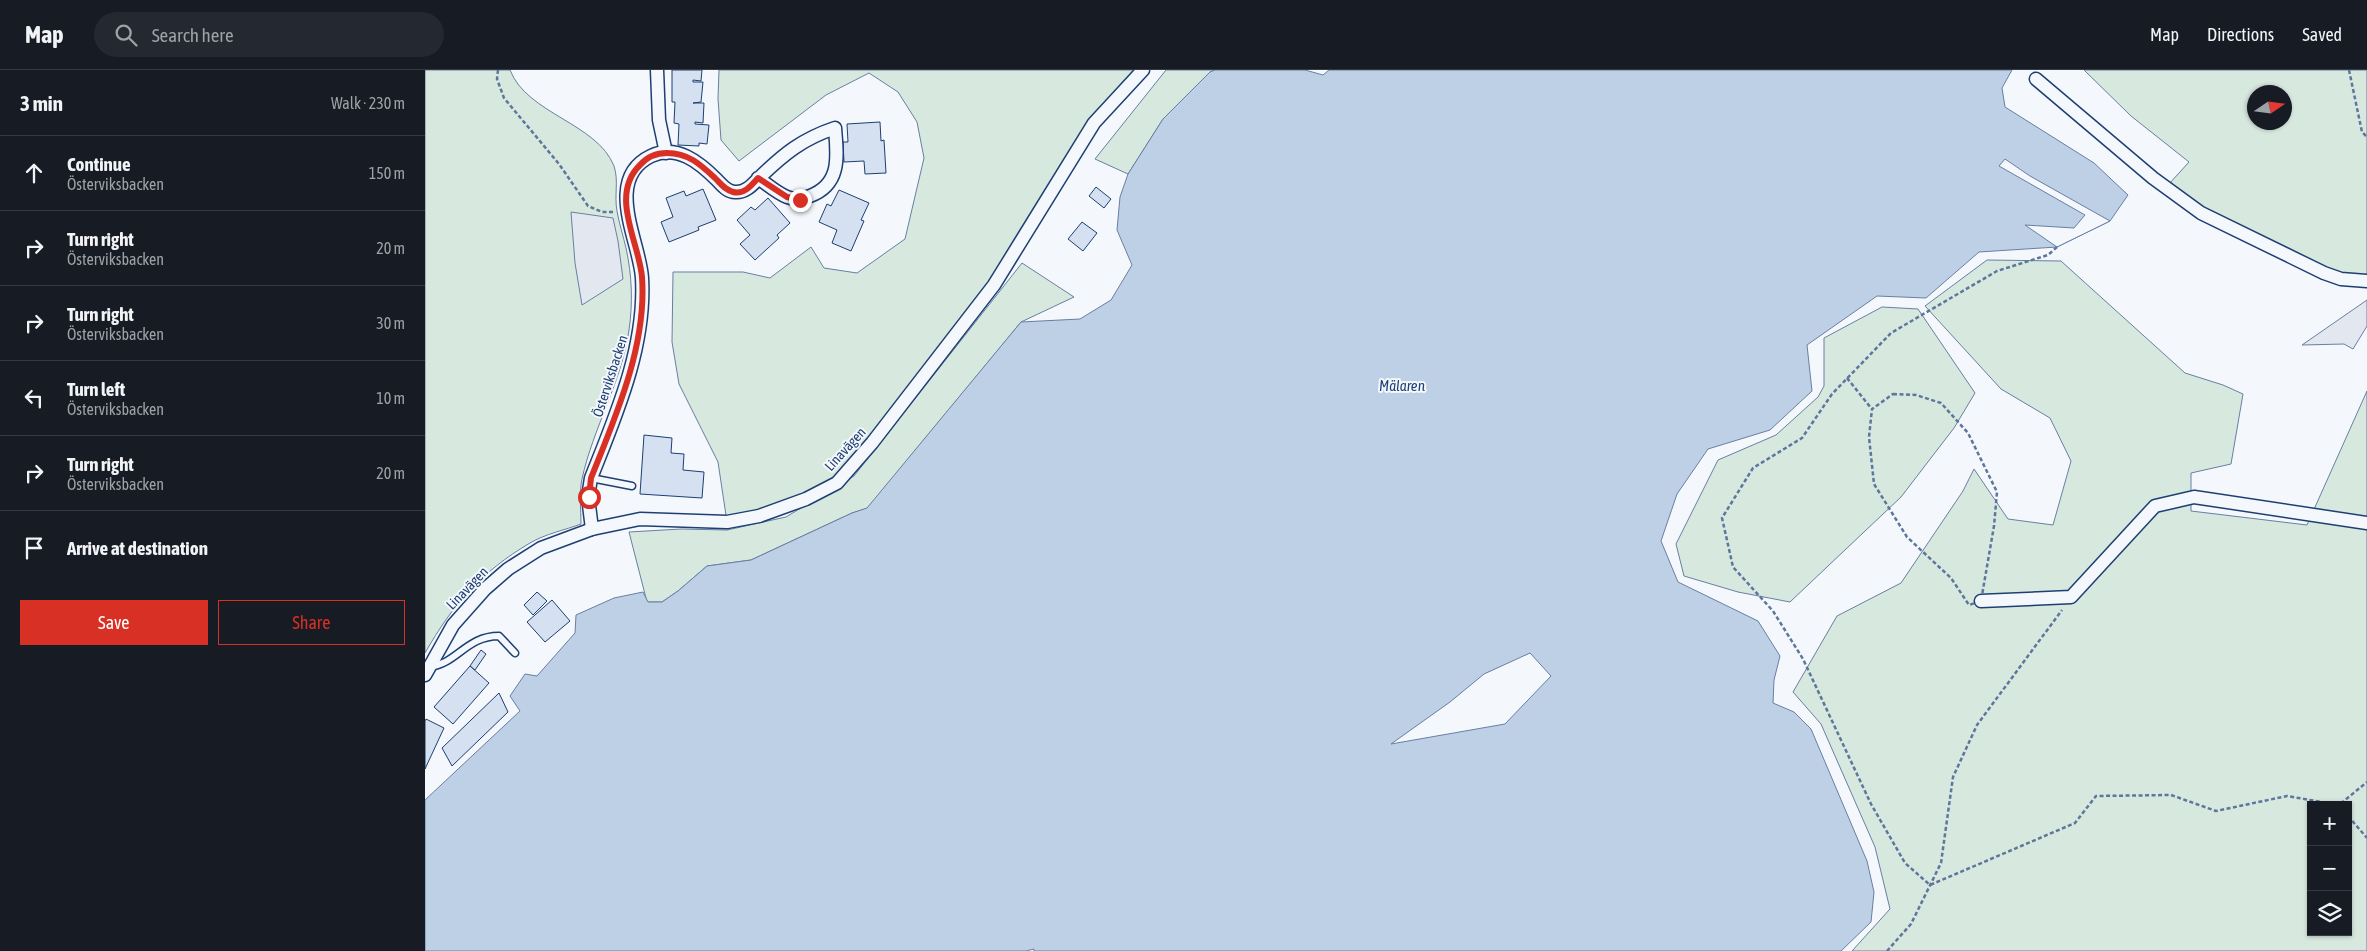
<!DOCTYPE html>
<html lang="en">
<head>
<meta charset="utf-8">
<style>
  :root { --surface:#171b24; --page:#242831; --text:#f1f3f6; --muted:#9ea1a6; --line:#363941; --accent:#d93025 }
  body { margin:0; font-family:"Asap Condensed",sans-serif; background:var(--page); color:var(--text) }
  .controls { position:absolute; right:15px; bottom:15px; display:grid; overflow:hidden; border-radius:0px; box-shadow:0 1px 4px #0004 }
  .controls button { width:45px; height:45px; display:grid; place-items:center; padding:0; border:0; border-bottom:1px solid var(--line); background:var(--surface); color:var(--text); font:25px sans-serif }
  .compass { position:absolute; left:1822px; top:15px; width:45px; height:45px; border-radius:50%; background:var(--surface); box-shadow:0 1px 4px #0004; rotate:77deg }
  .stop { position:absolute; width:15px; height:15px; margin:-11px; border:4px solid #d93025; border-radius:50%; background:#fff }
  .stop.end { background:#d93025; border-color:#fff; box-shadow:0 1px 5px #0008 }
  .list { margin:0; padding:0; list-style:none }
  h2 { display:flex; justify-content:space-between; align-items:center; height:65px; margin:0; padding:0 20px; font-size:21px }
  h2 small { font-size:16px; font-weight:400; color:var(--muted) }
  .list li { display:grid; grid-template-columns:32px 1fr auto; gap:15px; align-items:center; box-sizing:border-box; height:75px; padding:0 20px; border-top:1px solid var(--line) }
  .list b { display:block; font-size:19px; white-space:nowrap }
  .list p { margin:0; font-size:16px; white-space:nowrap; color:var(--muted) }
  .list em { font-size:16px; font-style:normal; color:var(--muted) }
  .actions { display:flex; gap:10px; padding:15px 20px }
  .actions a { flex:1; padding:11px 0; border:1px solid var(--accent); border-radius:0px; text-align:center; font-size:18px; color:var(--accent) }
  .actions .main { background:var(--accent); color:#fff }
  .icon { flex:none; width:28px; height:28px; fill:none; stroke:currentColor; stroke-width:2; stroke-linecap:round; stroke-linejoin:round }
  .map { position:relative; flex:none; width:1942px; height:881px; overflow:hidden }
  header { display:flex; align-items:center; gap:30px; box-sizing:border-box; height:70px; padding:0 25px; background:var(--surface); border-bottom:1px solid var(--line) }
  header strong { font-size:24px }
  nav { display:flex; gap:28px; margin-inline-start:auto; font-size:18px }
  .search { width:350px; height:45px; background:var(--page); display:flex; align-items:center; gap:12px; box-sizing:border-box; padding:0 18px; border-radius:28px; color:var(--muted); font-size:19px }
  main { display:flex }
  aside { flex:1; background:var(--surface) }
  .map>svg:first-child { display:block }
  .green { fill:#d7e8df; stroke:#687fa3; fill-rule:evenodd }
  .parking { fill:#e3e8f0; stroke:#687fa3 }
  .water { fill:#bed0e5; stroke:#687fa3; fill-rule:evenodd }
  .pier { fill:#f4f7fb; stroke:#687fa3 }
  .building { fill:#d5e0f0; stroke:#1d3f73 }
  .lines { fill:none; stroke-linecap:round; stroke-linejoin:round }
  .service-casing { stroke:#1d3f73; stroke-width:9 }
  .minor-casing { stroke:#1d3f73; stroke-width:15 }
  .path { stroke:#5e769c; stroke-width:2.5; stroke-dasharray:4 2.5; stroke-linecap:butt }
  .service { stroke:#f4f7fb; stroke-width:6 }
  .minor { stroke:#f4f7fb; stroke-width:12 }
  .route { stroke:#d93025; stroke-width:6 }
  .labels { text-anchor:middle; dominant-baseline:central; stroke-width:4; stroke-linejoin:round; paint-order:stroke }
  .street-label { font-size:14px; fill:#1d3f73; stroke:#f4f7fb }
  .water-label { font-size:15px; font-style:italic; fill:#1d3f73; stroke:#f4f7fb }
</style>
</head>
<body>
<header>
<strong>Map</strong>
<div class="search"><svg class="icon" aria-label="search" viewBox="0 0 24 24"><circle cx="10" cy="10" r="6"/><path d="M15 15l6 6"/></svg>Search here</div>
<nav><a>Map</a><a>Directions</a><a>Saved</a></nav>
</header>
<main>
<aside>
<h2>3 min<small>Walk · 230 m</small></h2>
<ul class="list">
<li><svg class="icon" aria-label="ahead" viewBox="0 0 24 24"><path d="M12 20V5M6 11l6-6 6 6"/></svg><div><b>Continue</b><p>Österviksbacken</p></div><em>150 m</em></li>
<li><svg class="icon" aria-label="right" viewBox="0 0 24 24"><path d="M7 20v-9h11M14 6l5 5-5 5"/></svg><div><b>Turn right</b><p>Österviksbacken</p></div><em>20 m</em></li>
<li><svg class="icon" aria-label="right" viewBox="0 0 24 24"><path d="M7 20v-9h11M14 6l5 5-5 5"/></svg><div><b>Turn right</b><p>Österviksbacken</p></div><em>30 m</em></li>
<li><svg class="icon" aria-label="left" viewBox="0 0 24 24"><path d="M17 20v-9H6M10 6l-5 5 5 5"/></svg><div><b>Turn left</b><p>Österviksbacken</p></div><em>10 m</em></li>
<li><svg class="icon" aria-label="right" viewBox="0 0 24 24"><path d="M7 20v-9h11M14 6l5 5-5 5"/></svg><div><b>Turn right</b><p>Österviksbacken</p></div><em>20 m</em></li>
<li><svg class="icon" aria-label="arrive" viewBox="0 0 24 24"><path d="M6 21V4h12l-3 4 3 4H6"/></svg><div><b>Arrive at destination</b></div></li>
</ul>
<div class="actions"><a class="main">Save</a><a>Share</a></div>
</aside>
<div class="map">
<svg width="1942" height="881" viewBox="0 0 1942 881">
  <rect width="100%" height="100%" fill="#f4f7fb"/>
  <g class="green">
    <path d="M0,0H85C102,44 172,53 189,96C194,111 189,125 192,141C194,153 198,165 201,178C207,205 208,233 204,260C197,311 168,358 157,409C154,423 156,439 156,454C140,460 120,464 105,473C56,502 28,534 0,583Z"/>
    <path d="M294,0H718L669,53L569,215L412,413L302,452L293,392L254,314L247,272L248,202H318L345,208L386,177L399,198L432,203L480,169L499,88L492,52L473,22L444,3L401,25L314,91L296,70L293,29Z"/>
    <path d="M741,0H790L785,2L738,49L703,104L670,89Z"/>
    <path d="M1659,0H1942V211L1916,209L1777,138L1744,114L1764,92L1706,46ZM1830,22H1860V52H1830Z"/>
    <path d="M1562,190L1636,191L1760,303L1798,315L1818,324L1806,394L1766,403V441L1882,455L1942,321V881H1427L1465,839L1450,777L1396,654L1368,622L1412,546L1476,513L1538,421L1549,399L1583,449L1628,455L1646,391L1625,348L1576,319L1500,236ZM1886,735H1923V862H1886Z"/>
    <path d="M597,193L649,227L596,252L443,438L427,443L326,490L282,496L253,521L237,532H222L204,462L256,459L302,460L361,447L429,406Z"/>
    <path d="M1457,237L1493,239L1550,323L1529,358L1476,427L1365,532L1313,522L1259,506L1251,474L1293,390L1351,365L1393,327L1399,316V268Z"/>
  </g>
  <g class="parking">
    <path d="M146,142L188,148L193,171L198,209L157,235L150,193Z"/>
    <path d="M1942,230V256L1928,279L1919,274L1877,275Z"/>
  </g>
  <path class="water" d="M790,0H880L898,5L904,0H1587L1577,18L1580,37L1669,93L1703,125L1685,151L1632,177L1554,182L1501,228L1452,226L1382,275L1387,321L1345,360L1283,379L1252,424L1236,471L1253,512L1333,551L1355,586L1349,610L1348,633L1369,642L1386,659L1442,791L1449,822L1446,852L1416,881H609V879L601,881H0V730L95,641L85,626L100,604L112,606L150,563L151,545L189,528L218,522L223,532H237L253,521L282,496L326,490L427,443L442,438L596,252L655,249L686,230L707,195L692,160L695,127L703,104L738,49L785,2ZM1105,583L1126,606L1080,654L966,674L1025,632L1059,604Z"/>
  <path class="pier" d="M1580,89L1605,106L1685,151L1632,177L1600,155L1649,158L1660,145L1574,96Z"/>
  <g class="building">
    <path d="M247,0H277L276,11L268,10V12H278L276,32L268,33H279L278,53L270,52V54L284,55L282,74L274,73V76L253,75L254,54L249,53L250,32H247Z"/>
    <path d="M455,52L456,71L459,70L461,103L440,104L439,91L419,92L418,72H423L422,54Z"/>
    <path d="M671,117L686,129L679,138L664,126Z"/>
    <path d="M278,119L291,150L273,157L274,160L244,172L236,152L248,147L241,128L259,121L261,126Z"/>
    <path d="M414,120L444,133L436,150L439,151L426,181L407,173L412,160L394,152L402,134L406,136Z"/>
    <path d="M343,128L365,153L352,165L354,168L330,190L315,174L325,165L312,150L326,137L330,140Z"/>
    <path d="M657,152L672,163L658,181L643,169Z"/>
    <path d="M219,365L247,368L246,383L259,384L258,400L279,402L277,428L215,424Z"/>
    <path d="M112,522L122,531L108,545L99,535Z"/>
    <path d="M127,530L145,551L120,572L102,552Z"/>
    <path d="M56,580L61,584L50,600L45,596Z"/>
    <path d="M45,596L64,613L28,654L9,637Z"/>
    <path d="M74,623L83,642L27,696L17,678Z"/>
    <path d="M1,649L19,658L0,699V651Z"/>
  </g>
  <g class="lines">
    <g class="service-casing">
      <g id="service">
        <path d="M166,408L207,416"/>
        <path d="M4,597C32,594 41,566 74,566L90,583"/>
      </g>
    </g>
    <g class="minor-casing">
      <g id="minor">
        <path d="M232,0L234,50L241,83"/>
        <path d="M1611,9L1728,108L1776,143L1899,203L1916,209L1942,211"/>
        <path d="M167,459L163,427L166,408C191,345 221,277 217,208C215,172 178,109 226,86C252,74 274,92 292,110C297,115 302,122 310,122C321,123 328,114 335,107C359,84 377,69 410,58C412,85 417,114 385,126C377,129 370,130 362,127C352,123 342,114 333,108"/>
        <path d="M1556,531L1646,527L1730,436L1769,427L1942,453"/>
        <path d="M0,605L28,555L60,519L83,499L116,478L167,459L215,449L302,452L334,446L381,429L412,413L447,373L569,215L669,53L718,0"/>
      </g>
    </g>
    <g class="path">
      <path d="M73,0L72,9L79,28L134,94L163,136L177,142H190"/>
      <path d="M1924,0L1937,62L1942,67"/>
      <path d="M1632,177L1623,185L1572,201L1466,263L1407,324L1377,368L1328,398L1297,448L1308,497L1348,541L1378,589L1446,734L1480,793L1505,815L1650,753L1671,726L1746,725L1791,741L1862,726L1914,735L1942,712"/>
      <path d="M1422,308L1446,338"/>
      <path d="M1468,324L1491,325L1516,333L1543,363L1572,422L1569,456L1556,531L1544,535L1526,508L1482,467L1449,414L1444,367L1447,339Z"/>
      <path d="M1923,746L1942,768"/>
      <path d="M1462,881L1486,854L1516,793L1528,707L1552,655L1637,540"/>
    </g>
    <use href="#service" class="service"/>
    <use href="#minor" class="minor"/>
  </g>
  <g class="lines">
    <path class="route" d="M164,427L166,408C191,346 222,275 217,207C214,172 184,125 215,95C222,87 232,83 242,83C263,83 275,94 290,108C296,114 300,120 308,122C319,125 327,115 333,108L362,127L375,130"/>
  </g>
  <g class="labels">
    <g class="street-label">
      <text transform="translate(185 306) rotate(-72)">Österviksbacken</text>
      <text transform="translate(420 379) rotate(-48)">Linavägen</text>
      <text transform="translate(42 518) rotate(-46)">Linavägen</text>
    </g>
    <g class="water-label">
      <text x="977" y="315">Mälaren</text>
    </g>
  </g>
</svg>
<div class="controls">
<button>+</button>
<button>−</button>
<button><svg class="icon" aria-label="layers" viewBox="0 0 24 24"><path d="M12 4l9 5-9 5-9-5zM3 14l9 5 9-5"/></svg></button>
</div>
<svg class="compass" viewBox="-18 -18 36 36"><path d="M0-13l5 13h-10z" fill="#e53935"/><path d="M0 13l5-13h-10z" fill="#9ea1a6"/></svg>
<div class="stop" style="left:164px;top:427px"></div>
<div class="stop end" style="left:375px;top:130px"></div>
</div>
</main>
</body>
</html>
